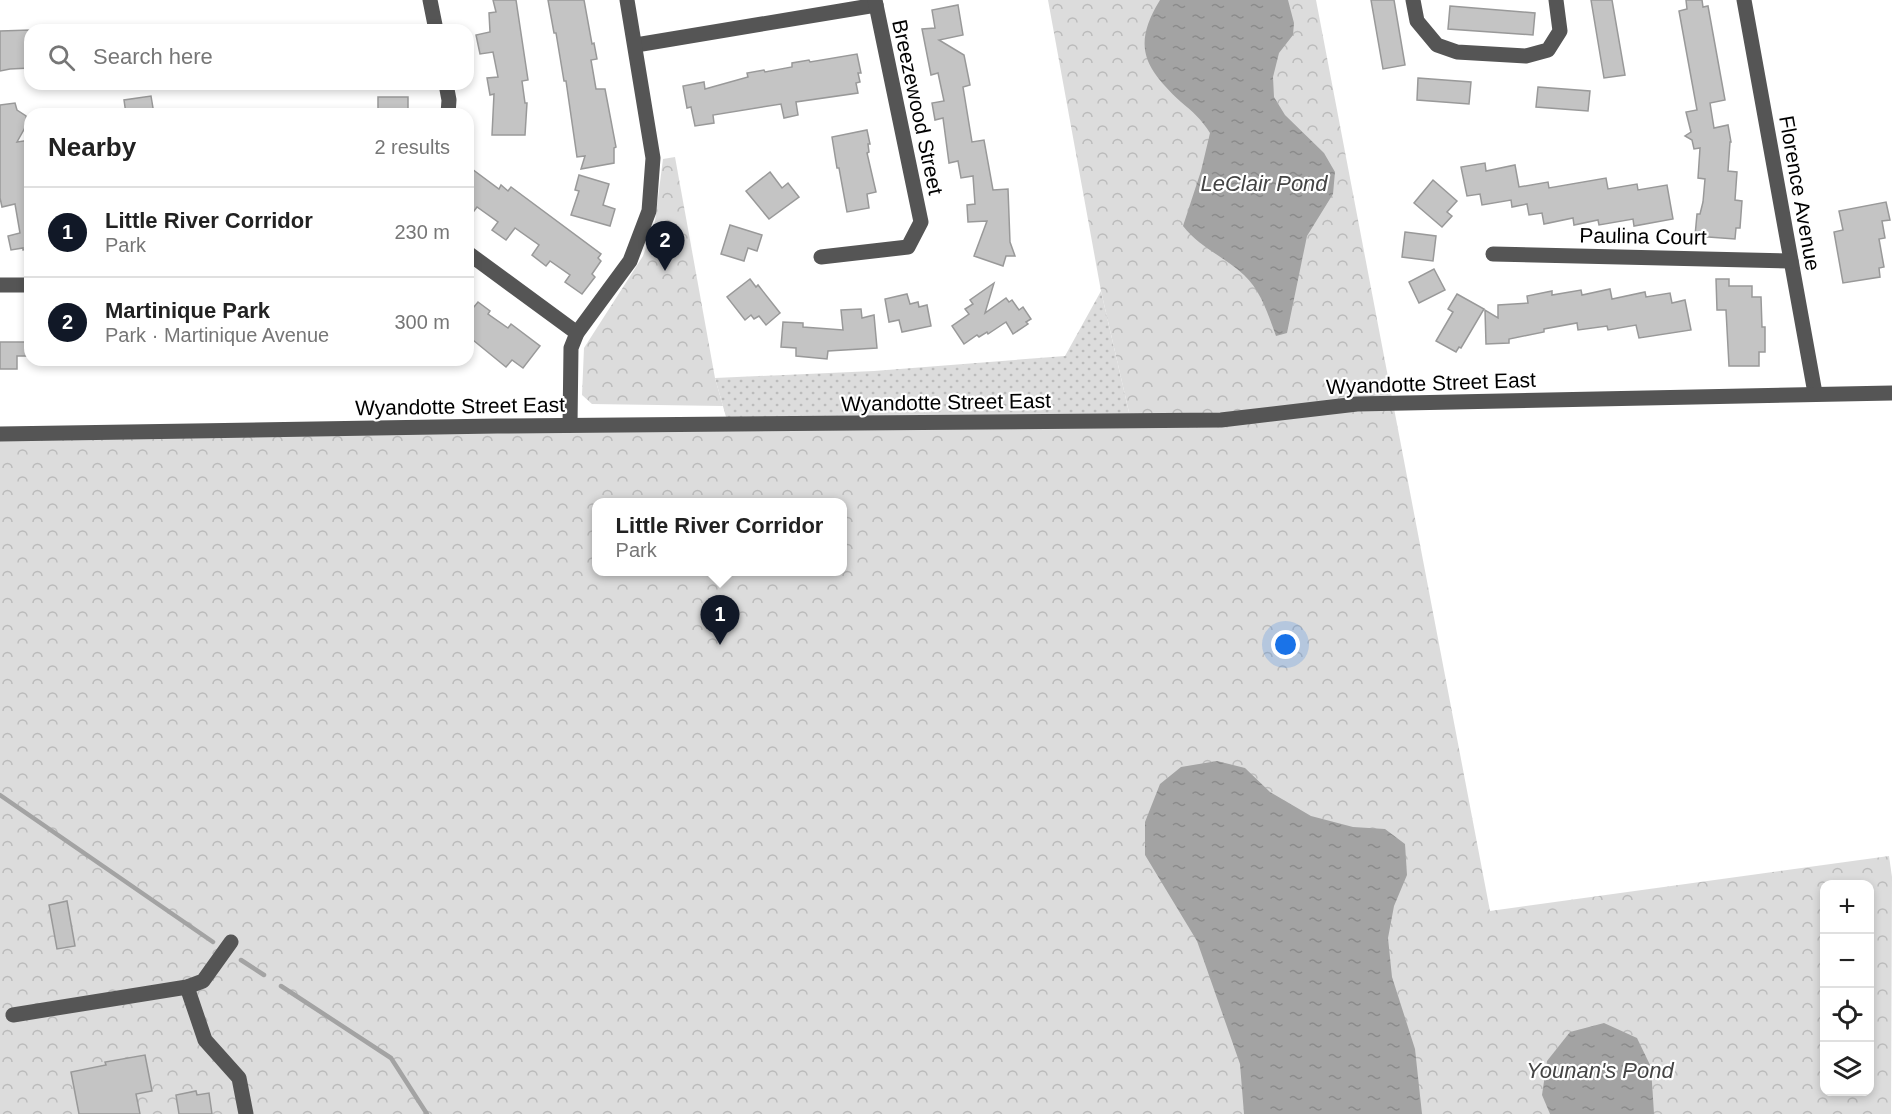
<!DOCTYPE html>
<html lang="en">
<head>
<meta charset="utf-8">
<style>
  :root { --surface:#fff; --page:#f6f6f6; --text:#222; --muted:#767676; --line:#e0e0e0; --accent:#111827 }
  body { margin:0; font-family:Helvetica,sans-serif; background:var(--page); color:var(--text) }
  .controls { position:absolute; right:18px; bottom:18px; display:grid; overflow:hidden; border-radius:12px; box-shadow:0 3px 9px #0003 }
  .controls button { width:54px; height:54px; display:grid; place-items:center; padding:0; border:0; border-bottom:2px solid var(--line); background:var(--surface); color:var(--text); font:30px sans-serif }
  .you { position:absolute; left:1286px; top:645px; width:21px; height:21px; margin:-15px; border:4px solid #fff; border-radius:50%; background:#1a73e8; box-shadow:0 0 0 9px #1a73e833 }
  .badge { display:grid; place-items:center; width:39px; height:39px; border-radius:50%; background:var(--accent); color:#fff; font-size:20px; font-weight:700 }
  .pin { position:absolute; translate:-50% -50px; filter:drop-shadow(0 2px 3px #0008) }
  .pin::after { content:''; position:absolute; top:32px; width:21px; height:18px; background:inherit; clip-path:polygon(0 0,100% 0,50% 100%) }
  .popup { position:absolute; left:592px; top:498px; width:255px; height:78px; box-sizing:border-box; display:grid; place-content:center; border-radius:12px; background:var(--surface); filter:drop-shadow(0 2px 4px #0005); font-size:20px; white-space:nowrap; color:var(--muted) }
  .popup b { font-size:22px; color:var(--text) }
  .popup::after { content:''; position:absolute; left:50%; top:100%; margin-left:-12px; border:12px solid transparent; border-top-color:var(--surface) }
  .list { margin:0; padding:0; list-style:none }
  h2 { display:flex; justify-content:space-between; align-items:center; height:78px; margin:0; padding:0 24px; font-size:26px }
  h2 small { font-size:20px; font-weight:400; color:var(--muted) }
  .list li { display:grid; grid-template-columns:39px 1fr auto; gap:18px; align-items:center; box-sizing:border-box; height:90px; padding:0 24px; border-top:2px solid var(--line) }
  .list b { display:block; font-size:22px; white-space:nowrap }
  .list p { margin:0; font-size:20px; white-space:nowrap; color:var(--muted) }
  .list em { font-size:20px; font-style:normal; color:var(--muted) }
  .icon { flex:none; width:33px; height:33px; fill:none; stroke:currentColor; stroke-width:2; stroke-linecap:round; stroke-linejoin:round }
  .map { position:relative; flex:none; width:1892px; height:1114px; overflow:hidden }
  .search { position:absolute; background:var(--surface); box-shadow:0 3px 9px #0003; left:24px; top:24px; width:450px; height:66px; display:flex; align-items:center; gap:15px; box-sizing:border-box; padding:0 21px; border-radius:18px; color:var(--muted); font-size:22px }
  .panel { position:absolute; background:var(--surface); box-shadow:0 3px 9px #0003; left:24px; top:108px; width:450px; height:258px; border-radius:18px }
  .map>svg:first-child { display:block }
  .grass { fill:url(#grass-dots) }
  .forest { fill:url(#forest-crowns); fill-rule:evenodd }
  .water { fill:url(#water-ripples) }
  .lines { fill:none; stroke-linecap:round; stroke-linejoin:round }
  .stream { stroke:#a3a3a3; stroke-width:4.5 }
  .building { fill:#c4c4c4; stroke:#999; stroke-width:1.5 }
  .minor { stroke:#555; stroke-width:15 }
  .labels { text-anchor:middle; dominant-baseline:central; stroke-width:4.5; stroke-linejoin:round; paint-order:stroke }
  .street-label { font-size:21px; fill:#000; stroke:#fff }
  .water-label { font-size:22px; font-style:italic; fill:#444; stroke:#fff }
</style>
</head>
<body>
<div class="map">
<svg width="1892" height="1114" viewBox="0 0 1892 1114">
  <defs>
    <pattern id="grass-dots" width="8" height="8" patternUnits="userSpaceOnUse" patternTransform="scale(1.5)"><rect width="8" height="8" fill="#dcdcdc"/><path d="M2 2h.1M6 6h.1" fill="none" stroke="#bbb" stroke-width="1.8" stroke-linecap="round"/></pattern>
    <pattern id="forest-crowns" width="20" height="18" patternUnits="userSpaceOnUse" patternTransform="scale(1.5)"><rect width="20" height="18" fill="#dcdcdc"/><path d="M2 6a3 3 0 1 1 6 0M12 15a3 3 0 1 1 6 0" fill="none" stroke="#bbb"/></pattern>
    <pattern id="water-ripples" width="26" height="14" patternUnits="userSpaceOnUse" patternTransform="scale(1.5)"><rect width="26" height="14" fill="#a3a3a3"/><path d="M2 4q2-2 4 0t4 0M15 11q2-2 4 0t4 0" fill="none" stroke="#8b8b8b"/></pattern>
  </defs>
  <rect width="100%" height="100%" fill="#fff"/>
  <path class="grass" d="M1101,291L1131,421L728,424L715,378L874,371L1065,356Z"/>
  <g class="forest">
    <path d="M1048,0H1316L1490,911L1889,856L1892,877L1891,1114H0V434L1131,421L1101,291ZM597,502H843V572H597ZM1824,884H1870V1092H1824Z"/>
    <path d="M675,157L715,378L723,406L592,404L582,395L584,348L643,256L655,221L663,159Z"/>
  </g>
  <g class="water">
    <path d="M1160,0H1288L1294,23L1293,35L1279,53L1273,77L1274,97L1285,115L1324,153L1335,172L1333,194L1307,236L1287,333L1276,336C1268,314 1261,291 1244,275C1225,257 1199,247 1183,226L1201,171L1210,133C1202,120 1192,111 1181,102C1144,67 1132,46 1160,0Z"/>
    <path d="M1217,761L1245,768L1270,792L1311,816L1353,827L1385,829L1405,844L1407,875L1394,906L1388,938L1392,977L1415,1049L1422,1114H1244L1240,1064L1197,941L1145,855V822L1160,784L1181,767Z"/>
    <path d="M1604,1023L1637,1038L1651,1067L1654,1114H1550L1542,1095L1547,1061L1570,1032Z"/>
  </g>
  <g class="lines">
    <g class="stream">
      <path d="M0,795L213,942"/>
      <path d="M241,960L264,975"/>
      <path d="M281,986L391,1058L427,1114"/>
    </g>
  </g>
  <g class="building">
    <path d="M493,0H516L528,80L522,81L525,103H527L525,135H492L494,94L490,95L487,78L498,77L493,52L480,54L476,35L490,32L489,13L496,12Z"/>
    <path d="M548,0H584L592,44L594,43L597,59L591,60L596,89H605L616,147L614,148V163L581,169L585,156L577,157L566,81H564L556,33H554Z"/>
    <path d="M1371,0H1394L1405,65L1383,69Z"/>
    <path d="M1591,0H1612L1625,75L1604,78Z"/>
    <path d="M1686,0H1702L1703,7L1708,6L1725,100L1710,103L1714,128L1728,125L1731,142H1730L1728,171L1737,172L1735,200L1742,201L1740,228H1736L1735,239L1695,236L1697,214H1700L1703,202L1705,179L1698,178L1700,148L1694,149L1692,140L1685,136L1691,132L1686,112L1697,110L1679,11L1687,9Z"/>
    <path d="M958,5L963,35L939,40L964,55L970,85L963,87L972,142L984,140L993,190L1008,189L1010,242L1015,256H1006L1003,266L974,256L987,221L968,222L967,205L975,204L973,176L961,178L958,161L949,163L943,118L935,120L932,103L944,101L938,73L931,75L922,29L935,28L932,10Z"/>
    <path d="M1450,6L1535,13L1533,35L1448,29Z"/>
    <path d="M30,30V68L10,69L0,71V31Z"/>
    <path d="M857,54L861,73H858L860,82L856,83L858,93L796,102L798,115L784,118L781,104L713,115L714,123L695,126L691,107L687,108L683,86L704,82L705,89L748,77L747,73L764,70L765,72L792,67V63L809,60L810,62Z"/>
    <path d="M1418,78L1471,82L1469,104L1417,100Z"/>
    <path d="M1538,87L1590,91L1588,111L1536,107Z"/>
    <path d="M151,96L154,114H126L124,100Z"/>
    <rect x="378" y="97" width="30" height="17"/>
    <path d="M15,103L17,110L26,116L27,124L17,142L30,140V249L23,250V248L11,250L8,236L20,233L15,204L2,207L0,198V105Z"/>
    <path d="M867,130L870,144H868L869,152L867,153L876,192L867,194L869,208L847,212L839,168H837L832,137Z"/>
    <path d="M1485,163L1486,171L1515,165L1519,187L1548,182L1549,188L1606,178L1608,189L1637,184L1638,190L1667,185L1673,219L1634,226L1633,219L1599,225L1598,220L1574,225L1573,218L1544,224L1542,213L1529,215L1527,204L1512,207L1511,200L1482,205L1480,194L1467,196L1461,167Z"/>
    <path d="M468,166L499,189L501,185L508,191L511,187L601,254L598,258L601,261L592,274L595,277L582,294L565,282L570,275L550,261L546,266L532,255L539,245L515,228L506,240L492,230L498,222L477,207L468,219Z"/>
    <path d="M770,172L782,188L788,183L799,197L769,219L746,191Z"/>
    <path d="M579,175L609,184L603,205L615,209L610,226L571,215L579,191L575,190Z"/>
    <path d="M1433,180L1457,201L1447,212L1452,216L1442,227L1414,203Z"/>
    <path d="M1886,202L1890,220L1882,221L1885,238L1879,239L1884,267L1879,268L1880,277L1843,283L1834,232L1843,230L1839,211Z"/>
    <path d="M730,225L762,235L757,251L748,248L744,261L721,254Z"/>
    <path d="M1405,232L1436,236L1433,261L1402,257Z"/>
    <path d="M1434,269L1445,290L1419,303L1409,282Z"/>
    <path d="M750,279L756,287L758,285L780,313L766,325L759,316L754,319L751,315L745,320L727,297Z"/>
    <path d="M1716,279H1729V286H1752V297H1761L1762,327H1765V352H1759V366H1729L1726,310H1717Z"/>
    <path d="M994,283L985,313L1006,298L1009,302L1012,300L1019,310L1023,307L1031,319L1026,322L1028,324L1013,334L1006,322L988,334L987,332L979,337L977,335L964,344L952,326L969,314L965,309L973,304L970,300Z"/>
    <path d="M1610,289L1612,299L1645,292L1646,297L1670,293L1672,303L1685,300L1691,330L1639,338L1636,325L1608,330L1607,326L1578,330L1577,323L1544,329V332L1509,339V343L1486,344L1485,310L1498,318V305L1528,303L1527,296L1552,291V295L1581,290L1582,295Z"/>
    <path d="M907,294L910,304L918,302L919,307L927,305L931,326L902,332L899,320L889,322L885,299Z"/>
    <path d="M1457,294L1484,309L1461,348L1459,347L1456,352L1436,341L1453,312L1448,309Z"/>
    <path d="M478,302L490,311L488,314L508,328L511,324L540,346L523,368L512,360L506,367L468,336V314Z"/>
    <path d="M861,309L862,318L874,315L877,348L828,351L827,359L796,356V348L781,347L783,322L803,323V327L843,330L841,310Z"/>
    <path d="M0,342H30V356H17V369H0Z"/>
    <path d="M67,901L75,946L57,949L49,905Z"/>
    <path d="M145,1055L152,1091L136,1094L140,1114H79L71,1072L106,1065L105,1062Z"/>
    <path d="M196,1091L197,1095L209,1093L212,1114H179L176,1095Z"/>
  </g>
  <g class="lines">
    <g class="minor">
      <path d="M430,0L436,30"/>
      <path d="M1413,0L1417,21L1437,45L1457,52L1526,56L1548,50L1560,31L1556,0"/>
      <path d="M1744,0L1815,393"/>
      <path d="M636,45L876,5"/>
      <path d="M446,84L449,100L448,114"/>
      <path d="M468,253L577,333"/>
      <path d="M1493,254L1791,261"/>
      <path d="M821,257L908,247L921,222L875,0"/>
      <path d="M0,285H30"/>
      <path d="M570,425L571,348L577,333L630,261L649,211L653,158L627,0"/>
      <path d="M0,434L497,426L1221,420L1357,404L1892,393"/>
      <path d="M187,987L205,1040L239,1078L246,1114"/>
      <path d="M13,1015L187,987L203,981L231,942"/>
    </g>
  </g>
  <g class="labels">
    <g class="street-label">
      <text transform="translate(918 107) rotate(78)">Breezewood Street</text>
      <text transform="translate(1800 193) rotate(80)">Florence Avenue</text>
      <text transform="translate(1643 236) rotate(1)">Paulina Court</text>
      <text transform="translate(1431 383) rotate(-2)">Wyandotte Street East</text>
      <text transform="translate(946 402) rotate(-1)">Wyandotte Street East</text>
      <text transform="translate(460 406) rotate(-1)">Wyandotte Street East</text>
    </g>
    <g class="water-label">
      <text x="1264" y="183">LeClair Pond</text>
      <text x="1600" y="1070">Younan's Pond</text>
    </g>
  </g>
</svg>
<div class="controls">
<button>+</button>
<button>−</button>
<button><svg class="icon" aria-label="locate" viewBox="0 0 24 24"><circle cx="12" cy="12" r="6"/><path d="M12 2v4M12 18v4M2 12h4M18 12h4"/></svg></button>
<button><svg class="icon" aria-label="layers" viewBox="0 0 24 24"><path d="M12 4l9 5-9 5-9-5zM3 14l9 5 9-5"/></svg></button>
</div>
<div class="you"></div>
<div class="pin badge" style="left:720px;top:645px">1</div>
<div class="popup"><b>Little River Corridor</b>Park</div>
<div class="pin badge" style="left:665px;top:271px">2</div>
<div class="search"><svg class="icon" aria-label="search" viewBox="0 0 24 24"><circle cx="10" cy="10" r="6"/><path d="M15 15l6 6"/></svg>Search here</div>
<section class="panel">
<h2>Nearby<small>2 results</small></h2>
<ul class="list">
<li><span class="badge">1</span><div><b>Little River Corridor</b><p>Park</p></div><em>230 m</em></li>
<li><span class="badge">2</span><div><b>Martinique Park</b><p>Park · Martinique Avenue</p></div><em>300 m</em></li>
</ul>
</section>
</div>
</body>
</html>
